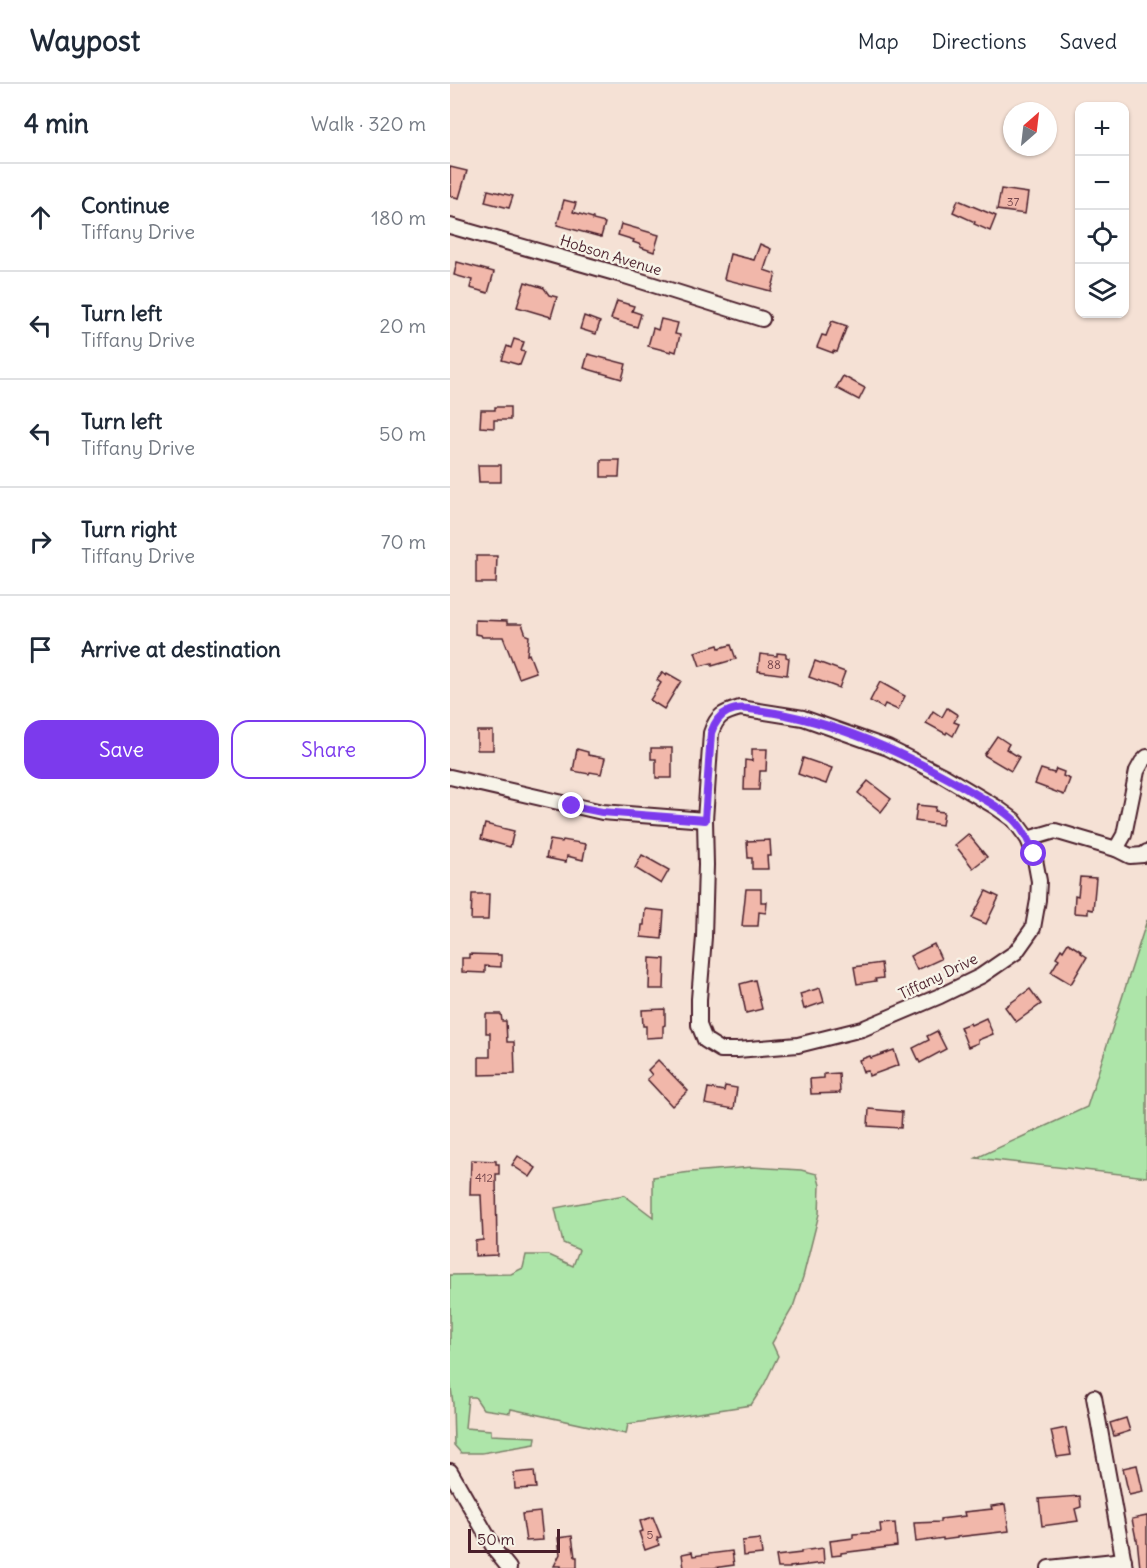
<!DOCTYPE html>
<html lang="en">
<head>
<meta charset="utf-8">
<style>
  :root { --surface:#fff; --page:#f2f2f3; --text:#1f2937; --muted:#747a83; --line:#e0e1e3; --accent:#7c3aed }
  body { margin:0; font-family:Delius,sans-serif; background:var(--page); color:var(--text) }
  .controls { position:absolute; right:18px; top:18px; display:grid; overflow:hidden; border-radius:12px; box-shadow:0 2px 4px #0004 }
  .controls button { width:54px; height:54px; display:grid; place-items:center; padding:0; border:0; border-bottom:2px solid var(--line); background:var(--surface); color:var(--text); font:30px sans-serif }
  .compass { position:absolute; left:553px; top:18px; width:54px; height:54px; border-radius:50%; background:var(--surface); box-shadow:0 2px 4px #0004; rotate:28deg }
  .scale { position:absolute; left:18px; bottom:15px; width:92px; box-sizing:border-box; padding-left:6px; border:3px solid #4a1f2b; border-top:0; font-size:16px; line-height:21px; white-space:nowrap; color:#4a1f2b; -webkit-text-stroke:4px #f7f3e8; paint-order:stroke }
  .stop { position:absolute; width:18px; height:18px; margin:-14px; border:4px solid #7c3aed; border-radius:50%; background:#fff }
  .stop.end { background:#7c3aed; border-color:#fff; box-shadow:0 2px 6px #0008 }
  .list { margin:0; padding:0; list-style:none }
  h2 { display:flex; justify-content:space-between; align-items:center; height:78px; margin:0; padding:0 24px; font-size:26px }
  h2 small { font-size:20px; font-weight:400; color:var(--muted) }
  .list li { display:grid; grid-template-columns:39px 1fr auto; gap:18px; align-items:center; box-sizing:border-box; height:108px; padding:0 24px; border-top:2px solid var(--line) }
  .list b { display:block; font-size:22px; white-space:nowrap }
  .list p { margin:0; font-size:20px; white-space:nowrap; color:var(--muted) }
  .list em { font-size:20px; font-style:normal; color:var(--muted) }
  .actions { display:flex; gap:12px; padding:18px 24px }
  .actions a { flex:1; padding:14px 0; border:2px solid var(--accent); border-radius:18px; text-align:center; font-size:21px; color:var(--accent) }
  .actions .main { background:var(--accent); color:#fff }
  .icon { flex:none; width:33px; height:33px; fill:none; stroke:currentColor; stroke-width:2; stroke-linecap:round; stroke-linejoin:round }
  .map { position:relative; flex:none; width:697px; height:1484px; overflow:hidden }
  header { display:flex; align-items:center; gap:36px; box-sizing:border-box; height:84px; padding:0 30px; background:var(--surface); border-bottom:2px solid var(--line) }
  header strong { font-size:28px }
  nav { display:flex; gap:33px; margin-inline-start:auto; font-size:21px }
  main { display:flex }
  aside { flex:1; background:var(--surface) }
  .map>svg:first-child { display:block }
  .green { fill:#ade5a9; stroke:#7c826a; stroke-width:1.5 }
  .building { fill:#f1b7aa; stroke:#4a1f2b; stroke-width:1.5 }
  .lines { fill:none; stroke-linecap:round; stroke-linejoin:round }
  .street-casing { stroke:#4a1f2b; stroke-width:18 }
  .street { stroke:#f7f3e8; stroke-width:14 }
  .route { stroke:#7c3aed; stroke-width:8 }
  .labels { text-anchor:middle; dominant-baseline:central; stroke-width:5; stroke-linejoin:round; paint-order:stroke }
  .number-label { font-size:12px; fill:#74454b }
  .street-label { font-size:15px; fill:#4a1f2b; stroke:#f7f3e8 }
</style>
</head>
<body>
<header>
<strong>Waypost</strong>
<nav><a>Map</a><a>Directions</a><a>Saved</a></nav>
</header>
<main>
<aside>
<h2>4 min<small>Walk · 320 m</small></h2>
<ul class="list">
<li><svg class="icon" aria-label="ahead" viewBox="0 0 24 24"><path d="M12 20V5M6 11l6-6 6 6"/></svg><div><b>Continue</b><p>Tiffany Drive</p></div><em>180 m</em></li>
<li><svg class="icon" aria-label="left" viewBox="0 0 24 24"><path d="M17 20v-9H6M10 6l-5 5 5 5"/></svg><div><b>Turn left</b><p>Tiffany Drive</p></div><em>20 m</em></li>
<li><svg class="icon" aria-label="left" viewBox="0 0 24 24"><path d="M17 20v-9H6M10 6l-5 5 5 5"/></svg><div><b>Turn left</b><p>Tiffany Drive</p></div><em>50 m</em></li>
<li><svg class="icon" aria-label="right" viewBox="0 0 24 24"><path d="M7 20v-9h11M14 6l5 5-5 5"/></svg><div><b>Turn right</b><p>Tiffany Drive</p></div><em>70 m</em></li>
<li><svg class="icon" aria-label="arrive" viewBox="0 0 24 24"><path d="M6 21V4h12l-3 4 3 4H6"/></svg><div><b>Arrive at destination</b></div></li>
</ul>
<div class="actions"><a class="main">Save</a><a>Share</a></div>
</aside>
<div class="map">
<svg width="697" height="1484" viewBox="0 0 697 1484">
  <rect width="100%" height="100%" fill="#f5e1d5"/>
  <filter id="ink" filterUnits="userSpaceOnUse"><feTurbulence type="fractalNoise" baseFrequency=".0167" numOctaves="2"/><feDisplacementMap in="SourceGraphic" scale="12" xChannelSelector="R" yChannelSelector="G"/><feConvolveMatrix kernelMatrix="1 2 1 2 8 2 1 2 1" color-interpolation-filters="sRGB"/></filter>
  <g filter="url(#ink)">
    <g class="green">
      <path d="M697,836V1093L526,1074L637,1023Z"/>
      <path d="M302,1083L351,1086L367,1090L370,1101L369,1130L353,1193L343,1223L322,1259L328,1272L314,1301L301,1321L178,1340L176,1350L61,1325L60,1329L33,1325L25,1313H18L15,1344L41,1346V1351L86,1353L85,1360L32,1369H11L4,1361L3,1320L0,1296V1191L61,1190L73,1184L76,1171H99L123,1182L129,1166L113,1159L105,1124L174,1111L203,1133V1093L241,1088Z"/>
    </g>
    <g class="building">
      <path d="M0,83L17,87L9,114L0,112Z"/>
      <path d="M551,105L578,109L575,130L547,126Z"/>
      <path d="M38,106L63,112L59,124L35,118Z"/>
      <path d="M114,116L126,119L123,128L143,134V136L155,139L151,153L107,141Z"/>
      <path d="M508,116L546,132L540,147L524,140L525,138L503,128Z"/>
      <path d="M171,140L209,151L204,168L190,163L191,161L183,158L184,156L168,151Z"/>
      <path d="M310,160L321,165L314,186L326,190L321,207L274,195L280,170L304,176Z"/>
      <path d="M7,178L44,188L38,209L20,204L22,196L4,191Z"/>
      <path d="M75,198L94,204L99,211L107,213L101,233L67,223Z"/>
      <path d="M167,217L184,222L182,227L191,230L187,243L161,235Z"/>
      <path d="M134,232L150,238L146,250L130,245Z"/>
      <path d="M211,235L228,239L225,250L230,251L226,268L221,266V268L198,262L203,244L208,246Z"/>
      <path d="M382,237L397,242L387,268L383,267V269L367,263L372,251L376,252Z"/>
      <path d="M64,255L74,258L71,267L75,268L70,281L52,276L57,262L61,264Z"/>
      <path d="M138,270L176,280L172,295L134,284Z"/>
      <path d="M393,292L415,304L409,316L386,304Z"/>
      <path d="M45,323H60V336H44V344L30,343L31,326H45Z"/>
      <path d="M151,376H170L169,393H151Z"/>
      <path d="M28,381H51V398H29Z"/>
      <path d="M26,472H47L46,499H26Z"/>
      <path d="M25,536L57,537V540H72L76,551L79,552L77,571L79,570L86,588L69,594L53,553H32L31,551L25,550Z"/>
      <path d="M268,561L269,564L281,561L286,575L262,582V579L250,582L245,568Z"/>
      <path d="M327,569L336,570V573L339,574L337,591L308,587L310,570L327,572Z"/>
      <path d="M365,577L395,588L389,604L359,593Z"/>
      <path d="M212,588L216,591L217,589L231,597L214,625L200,616L211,599L207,596Z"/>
      <path d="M430,598L455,612L448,626L435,620L433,624L420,617Z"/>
      <path d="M497,624L508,631L504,638L509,640L503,652L497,648L496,650L476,639L483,627L492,633Z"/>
      <rect x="27" y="647" width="16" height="19"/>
      <path d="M547,652L559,660L556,665L569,673L561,687L534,671Z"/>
      <path d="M201,664H222V694H206V675H201Z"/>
      <path d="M127,665L138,668V671L155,674L151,690L140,688L139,690L123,687Z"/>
      <path d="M302,665H317L316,687H310L309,706H294L295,676L302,677Z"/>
      <path d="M353,674L382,684L376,700L348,690Z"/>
      <path d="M591,685L604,689L606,685L614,688L613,692L620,695L614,711L585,700Z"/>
      <path d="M418,697L441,715L431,728L408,709Z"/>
      <path d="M467,721L486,723L485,727L494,728L492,741L465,737Z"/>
      <path d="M35,740L64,747L60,763L31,755Z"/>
      <path d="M518,750L537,773L523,784L505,761Z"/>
      <path d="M100,756L112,758L113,756L136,760L133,776L117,772L116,778L96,774Z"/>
      <path d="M320,756L321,772H317L318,785H302V774H298L297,757Z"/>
      <path d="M192,771L219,786L211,800L185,784Z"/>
      <path d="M630,793L646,794L643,826L638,825V830L624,829L625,811L628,812Z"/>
      <path d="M296,805H311V818H317L316,829L309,828L308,842H292Z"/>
      <path d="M536,807L549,813L536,840L522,834Z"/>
      <path d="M22,810H39L38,836H21Z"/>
      <path d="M195,825L214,827L212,855L191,853L192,841H194Z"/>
      <path d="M618,859L632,868L631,869L637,873L621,900L601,888L609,875L606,873L611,865L613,867Z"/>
      <path d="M484,860L491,875L467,886L460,872Z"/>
      <path d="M19,870L51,871V883L35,882V889L12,888V874H19Z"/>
      <path d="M200,874L215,875L214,905H199Z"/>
      <path d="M431,879L433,894L425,895L426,897L407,900L404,883Z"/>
      <path d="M305,896L312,925L296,929L290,900Z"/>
      <path d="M370,904L374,918L354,925L350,910Z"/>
      <path d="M580,905L591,920L566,938L555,923Z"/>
      <path d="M215,925V941L213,942V953L196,954V942H193L192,926Z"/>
      <path d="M36,930H51L52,937H56L57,958H64L65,990L29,991V973H40V949H36Z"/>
      <path d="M536,934L543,950L528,956V959L518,963L510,943L520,939L521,941Z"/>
      <path d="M487,947L496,965L470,979L463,964L479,956L477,952Z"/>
      <path d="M444,966L449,981L419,992L418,987L413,988L409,976L420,972L421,974Z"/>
      <path d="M208,976L238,1007L222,1022L197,995L202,991L198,986Z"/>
      <path d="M389,989L390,1009L361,1010L360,995L374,994V990Z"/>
      <path d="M275,1002L287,1004L284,1025L255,1020L258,1004L274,1007Z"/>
      <path d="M419,1025L452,1028L451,1044L418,1042Z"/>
      <path d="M68,1072L86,1084L80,1093L62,1081Z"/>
      <path d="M21,1076L46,1077V1080H49V1090H46L47,1171L25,1172V1157L33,1156L31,1111H20Z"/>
      <path d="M676,1334L680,1347L664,1352L660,1339Z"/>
      <path d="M616,1344L621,1371L607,1373L601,1347Z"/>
      <path d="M687,1381L693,1408L679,1411L673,1384Z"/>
      <path d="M84,1387L86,1404L65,1405L64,1389Z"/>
      <path d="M630,1412L631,1423L625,1425L628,1437L592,1442L589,1415Z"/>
      <path d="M555,1420L559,1447L507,1453V1454L493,1456V1454L466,1458L464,1439L490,1438V1435L515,1432L514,1428L542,1425L541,1422Z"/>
      <path d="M90,1428L93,1456L76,1457L72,1430Z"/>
      <path d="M697,1432V1484H690L687,1455H686L682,1435Z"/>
      <path d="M203,1433L211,1453L207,1454L209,1461L195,1466L189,1448L193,1447L190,1437Z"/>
      <path d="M445,1439L447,1462L391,1469V1471L382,1472L380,1457L403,1454V1450L431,1448L430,1440Z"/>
      <path d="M122,1452L125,1473H127V1484H111V1482H104L110,1470L108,1454Z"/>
      <path d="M310,1455L312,1470L293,1472L292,1457Z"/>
      <path d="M373,1464L374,1479L340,1483V1484H328L326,1472L351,1469V1467Z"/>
      <path d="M282,1467L284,1481L263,1484H234L232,1470L242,1468L243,1472Z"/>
    </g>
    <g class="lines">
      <g class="street-casing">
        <g id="street">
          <path d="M0,142L172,191L312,235"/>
          <path d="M290,624L353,634L438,664L494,692L546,723L564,736L578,755L584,770L589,797L588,816L583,844L566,868L531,892L490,912L412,945L348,961L287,966H271L255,956L249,941V915L254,853L256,781L255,736L261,649C267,631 273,629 290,624Z"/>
          <path d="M0,693L152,728L255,736"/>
          <path d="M578,755L605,747L666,765L680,772L693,771L697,768"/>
          <path d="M666,765L674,751L687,687L692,678L697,673"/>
          <path d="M644,1313L675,1484"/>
          <path d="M0,1387L47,1469L59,1484"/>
          <path d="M599,1484L674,1476"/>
        </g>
      </g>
      <use href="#street" class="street"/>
    </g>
  </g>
  <g class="lines" filter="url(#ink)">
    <path class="route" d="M122,722L152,728L255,736L261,649C264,640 268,632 277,628C289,622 300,625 313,627C385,637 454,669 517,705C532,714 550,723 563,735C573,744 579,758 584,770"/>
  </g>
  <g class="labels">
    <g class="number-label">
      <text x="563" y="117">37</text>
      <text x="324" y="580">88</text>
      <text x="34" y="1093">412</text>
      <text x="200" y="1450">5</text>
    </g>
    <g class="street-label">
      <text transform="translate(161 171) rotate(17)">Hobson Avenue</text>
      <text transform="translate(488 892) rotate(-26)">Tiffany Drive</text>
    </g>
  </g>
</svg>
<div class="controls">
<button>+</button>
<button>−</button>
<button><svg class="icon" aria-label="locate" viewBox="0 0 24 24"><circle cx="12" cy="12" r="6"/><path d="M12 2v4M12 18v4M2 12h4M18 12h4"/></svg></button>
<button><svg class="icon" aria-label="layers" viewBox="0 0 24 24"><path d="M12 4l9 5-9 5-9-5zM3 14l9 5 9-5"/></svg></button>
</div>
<svg class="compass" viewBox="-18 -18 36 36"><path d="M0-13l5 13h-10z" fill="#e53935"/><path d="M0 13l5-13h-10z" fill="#747a83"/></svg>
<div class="scale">50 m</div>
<div class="stop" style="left:584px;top:770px"></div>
<div class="stop end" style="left:122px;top:722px"></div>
</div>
</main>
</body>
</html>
